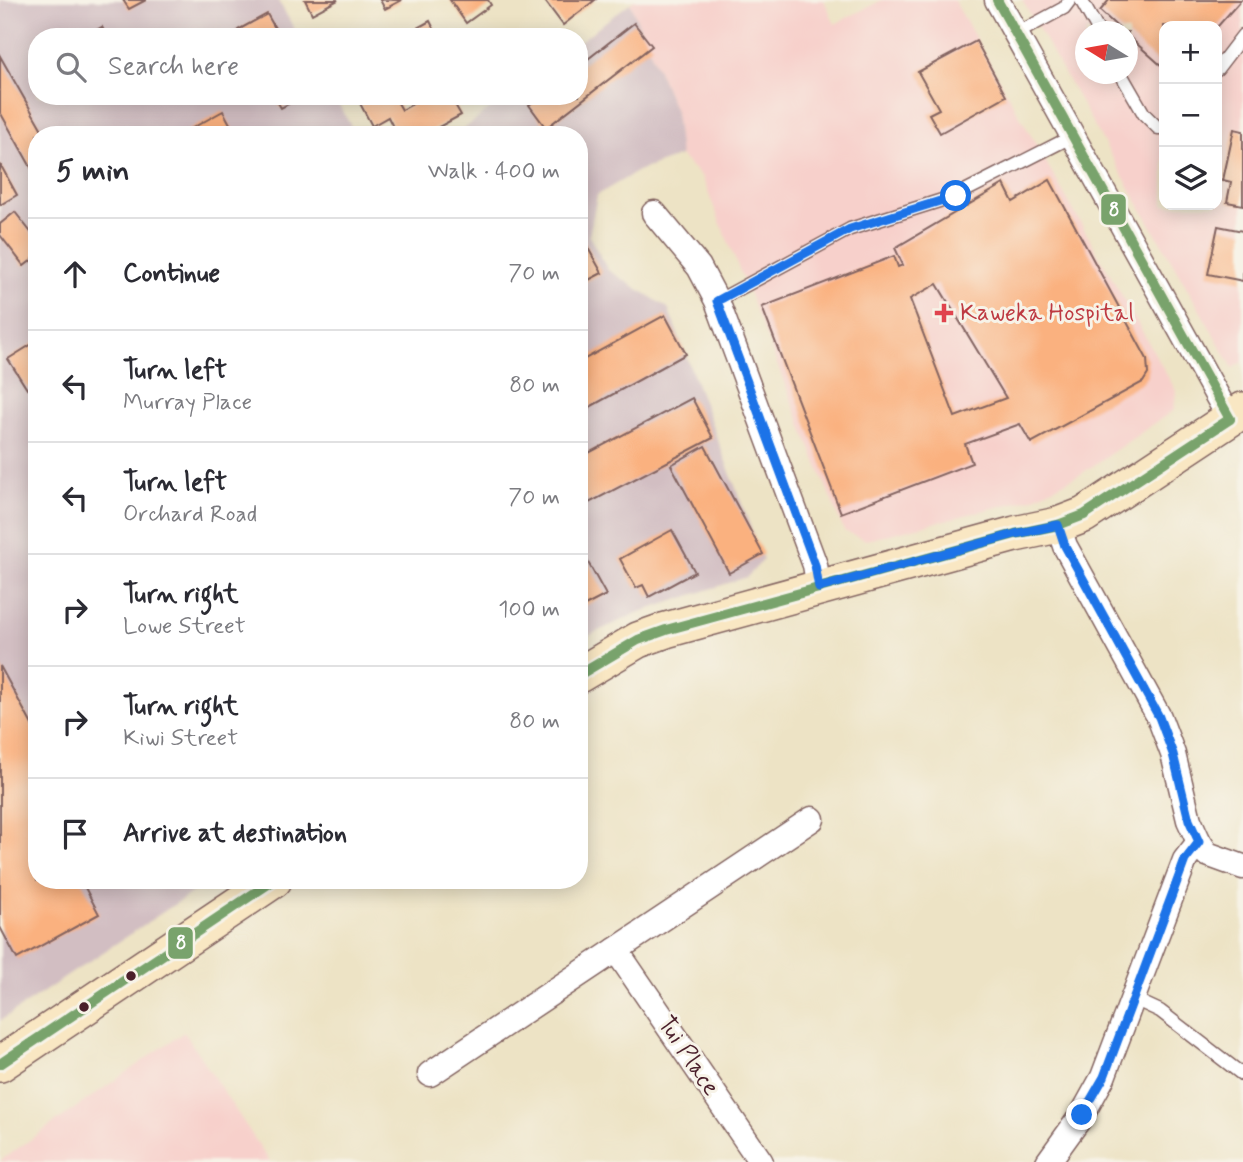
<!DOCTYPE html>
<html lang="en">
<head>
<meta charset="utf-8">
<style>
  :root { --surface:#fff; --page:#f2f2f3; --text:#2b2b33; --muted:#7c7c81; --line:#e1e1e2 }
  body { margin:0; font-family:Mynerve,sans-serif; background:var(--page); color:var(--text) }
  .controls { position:absolute; right:21px; top:21px; display:grid; overflow:hidden; border-radius:14px; box-shadow:0 4px 18px #0003 }
  .controls button { width:63px; height:63px; display:grid; place-items:center; padding:0; border:0; border-bottom:2px solid var(--line); background:var(--surface); color:var(--text); font:35px sans-serif }
  .compass { position:absolute; left:1075px; top:21px; width:63px; height:63px; border-radius:50%; background:var(--surface); box-shadow:0 4px 18px #0003; rotate:281deg }
  .stop { position:absolute; width:21px; height:21px; margin:-16px; border:5px solid #1a73e8; border-radius:50%; background:#fff }
  .stop.end { background:#1a73e8; border-color:#fff; box-shadow:0 2px 7px #0008 }
  .list { margin:0; padding:0; list-style:none }
  h2 { display:flex; justify-content:space-between; align-items:center; height:91px; margin:0; padding:0 28px; font-size:30px }
  h2 small { font-size:23px; font-weight:400; color:var(--muted) }
  .list li { display:grid; grid-template-columns:46px 1fr auto; gap:21px; align-items:center; box-sizing:border-box; height:112px; padding:0 28px; border-top:2px solid var(--line) }
  .list b { display:block; font-size:26px; white-space:nowrap }
  .list p { margin:0; font-size:23px; white-space:nowrap; color:var(--muted) }
  .list em { font-size:23px; font-style:normal; color:var(--muted) }
  .icon { flex:none; width:38px; height:38px; fill:none; stroke:currentColor; stroke-width:2; stroke-linecap:round; stroke-linejoin:round }
  .map { position:relative; flex:none; width:1243px; height:1162px; overflow:hidden }
  .search { position:absolute; background:var(--surface); box-shadow:0 4px 18px #0003; left:28px; top:28px; width:560px; height:77px; display:flex; align-items:center; gap:18px; box-sizing:border-box; padding:0 24px; border-radius:28px; color:var(--muted); font-size:26px }
  .panel { position:absolute; background:var(--surface); box-shadow:0 4px 18px #0003; left:28px; top:126px; width:560px; height:763px; border-radius:28px }
  .map>svg:first-child { display:block }
  .built { fill:#f7d0cb; fill-rule:evenodd }
  .industrial { fill:#d2bec2 }
  .building { fill:#fab17f; fill-rule:evenodd }
  .lines { fill:none; stroke-linecap:round; stroke-linejoin:round }
  .service-casing { stroke:#836461; stroke-width:15 }
  .minor-casing { stroke:#836461; stroke-width:27 }
  .secondary-casing { stroke:#836461; stroke-width:38 }
  .service { stroke:#fff; stroke-width:12 }
  .minor { stroke:#fff; stroke-width:24 }
  .secondary { stroke:#f9e7c3; stroke-width:35 }
  .bus-1-casing { stroke:#f7f3e8; stroke-width:16 }
  .bus-1 { stroke:#79a36c; stroke-width:10 }
  .route { stroke:#1a73e8; stroke-width:9 }
  .health-dot { fill:#e0444e; stroke:#f7f3e8; stroke-width:2.5 }
  .bus-dot { fill:#4a1f2b; stroke:#f7f3e8; stroke-width:2.5 }
  .labels { text-anchor:middle; dominant-baseline:central; stroke-width:6; stroke-linejoin:round; paint-order:stroke }
  .health-label { font-size:24px; fill:#be3a42; stroke:#f7f3e8; text-anchor:start }
  .street-label { font-size:24px; fill:#4a1f2b; stroke:#f7f3e8 }
  .line-badge { stroke:#f7f3e8; stroke-width:2.5 }
  .badge-label { font-size:19px; text-anchor:middle; font-weight:bold; fill:#fff }
</style>
</head>
<body>
<div class="map">
<svg width="1243" height="1162" viewBox="0 0 1243 1162">
  <rect width="100%" height="100%" fill="#f7f3e8"/>
  <filter id="ink" filterUnits="userSpaceOnUse"><feTurbulence type="fractalNoise" baseFrequency=".0143" numOctaves="2"/><feDisplacementMap in="SourceGraphic" scale="14" xChannelSelector="R" yChannelSelector="G"/><feConvolveMatrix kernelMatrix="1 2 1 2 8 2 1 2 1" color-interpolation-filters="sRGB"/></filter>
  <filter id="wash" filterUnits="userSpaceOnUse"><feTurbulence type="fractalNoise" baseFrequency=".00686" numOctaves="4" result="noise"/><feDisplacementMap in="SourceGraphic" scale="28" xChannelSelector="R" yChannelSelector="G"/><feGaussianBlur stdDeviation="1.57" result="paint"/><feColorMatrix in="noise" values="0 0 0 0 0 0 0 0 0 0 0 0 0 0 0 0 0 1.4 0 .05"/><feComposite in="paint" operator="in"/></filter>
  <g filter="url(#wash)">
    <rect width="100%" height="100%" fill="#ede3c5"/>
    <g class="built">
      <path d="M635,0H824L835,24L882,0H954L1176,391L1174,410L1081,474L1033,498L866,540L844,531L702,177L680,156L675,111L630,3Z"/>
      <path d="M1022,0H1243V362L1233,368ZM1164,26H1217V205H1164ZM1086,32H1128V74H1086Z"/>
      <path d="M184,1032L270,1162H0V1161Z"/>
    </g>
    <g class="industrial">
      <path d="M0,0H278L299,37H37V96H334L356,135H37V880H211L0,1021Z"/>
      <path d="M630,3L675,111L680,156L638,171L597,195L589,236L608,270L668,308L763,560L747,577L637,613L579,640V135H456L507,96H579V42Z"/>
    </g>
    <g id="blocks">
      <g class="building">
        <path d="M123,0H146L129,9Z"/>
        <path d="M305,0H338L312,14Z"/>
        <path d="M380,0H402L385,9Z"/>
        <path d="M450,0H488L491,5L466,23Z"/>
        <path d="M547,0H595L563,25L545,1Z"/>
        <path d="M1109,0H1241L1218,26H1164V68L1128,36V32H1123L1100,11Z"/>
        <path d="M267,14L280,37H242L238,30Z"/>
        <path d="M430,21L438,37H401Z"/>
        <path d="M634,23L652,46L546,128L529,105L540,96H579V66Z"/>
        <path d="M102,27L107,37H84Z"/>
        <path d="M976,41L1006,96L940,133L929,114L939,109L918,72Z"/>
        <path d="M0,56L45,135H37V178L0,112Z"/>
        <path d="M274,96H303L281,108Z"/>
        <path d="M356,96H394L402,110L427,96H450L461,115L424,135H397L388,117L372,126Z"/>
        <path d="M223,111L236,135H180Z"/>
        <path d="M1234,129L1243,131V205L1227,202L1231,182L1223,180Z"/>
        <path d="M0,164L17,195L0,205Z"/>
        <path d="M1050,180L1147,359L1148,374L1143,382L1031,443L1020,424L965,444L972,463L841,513L762,307L894,256L898,267L903,265L895,248L1004,184L1013,202ZM937,284L1006,398L955,417L910,299Z"/>
        <path d="M15,212L37,240V256L24,266L0,235V224Z"/>
        <path d="M1218,226L1243,231V281L1208,274Z"/>
        <path d="M579,232L602,273L579,285Z"/>
        <path d="M665,315L686,354L579,413V362Z"/>
        <path d="M37,341V382L27,389L8,359Z"/>
        <path d="M692,398L713,438L589,503L579,485V458Z"/>
        <path d="M705,446L763,554L729,573L671,465Z"/>
        <path d="M672,530L695,572L649,597L643,585L636,588L620,559Z"/>
        <path d="M579,546L606,595L579,609Z"/>
        <path d="M0,666L37,734V880H81L99,914L17,959L0,927Z"/>
      </g>
    </g>
  </g>
  <g filter="url(#ink)">
    <use href="#blocks" fill-opacity="0" stroke="#836461" stroke-width="2"/>
    <g class="lines">
      <g class="service-casing">
        <g id="service">
          <path d="M1081,0L1099,32"/>
          <path d="M1016,34L1064,8L1070,0"/>
          <path d="M1217,69L1243,35"/>
          <path d="M1121,74L1144,114L1158,128H1164"/>
          <path d="M717,301L850,229L955,196L1073,136"/>
          <path d="M1134,999L1160,1011L1243,1075"/>
        </g>
      </g>
      <g class="minor-casing">
        <g id="minor">
          <path d="M997,0L1230,419"/>
          <path d="M654,213L699,267L717,301L815,565L819,588"/>
          <path d="M1058,525L1065,546L1159,717L1173,754L1189,820L1199,842L1207,854L1243,867"/>
          <path d="M616,950L761,1162"/>
          <path d="M430,1074L812,819"/>
          <path d="M1048,1162L1082,1115L1103,1077L1185,860L1199,842"/>
        </g>
      </g>
      <g class="secondary-casing">
        <g id="secondary">
          <path d="M579,675L638,640L666,630L1015,534L1058,525L1084,515L1243,410"/>
          <path d="M0,1064L274,880"/>
        </g>
      </g>
      <use href="#service" class="service"/>
      <use href="#minor" class="minor"/>
      <use href="#secondary" class="secondary"/>
      <g class="bus-1-casing">
        <g id="bus-1">
          <path d="M997,0L1230,419"/>
          <path d="M579,675L638,640L666,630L1015,534L1058,525L1084,515L1230,419"/>
          <path d="M0,1064L274,880"/>
        </g>
      </g>
      <use href="#bus-1" class="bus-1"/>
    </g>
  </g>
  <g class="lines" filter="url(#ink)">
    <path class="route" d="M956,196L850,229L717,301L815,565L819,588L1015,534L1058,525L1065,546L1159,717L1173,754L1189,820L1199,842L1185,860L1104,1077L1082,1115"/>
  </g>
  <path class="health-dot" d="M940.5 302.5h7v7h7v7h-7v7h-7v-7h-7v-7h7z"/>
  <g class="bus-dot">
    <circle cx="131" cy="976" r="6"/>
    <circle cx="84" cy="1007" r="6"/>
  </g>
  <g class="labels">
    <g class="health-label">
      <text x="960" y="313">Kaweka Hospital</text>
    </g>
    <g class="street-label">
      <text transform="translate(688 1056) rotate(56)">Tui Place</text>
    </g>
  </g>
  <g class="line-badge">
    <rect x="1100" y="193" width="27" height="33" rx="7" fill="#79a36c"/>
    <rect x="167" y="926" width="27" height="34" rx="7" fill="#79a36c"/>
  </g>
  <g class="badge-label">
    <text x="1114" y="216">8</text>
    <text x="181" y="949">8</text>
  </g>
</svg>
<div class="controls">
<button>+</button>
<button>−</button>
<button><svg class="icon" aria-label="layers" viewBox="0 0 24 24"><path d="M12 4l9 5-9 5-9-5zM3 14l9 5 9-5"/></svg></button>
</div>
<svg class="compass" viewBox="-18 -18 36 36"><path d="M0-13l5 13h-10z" fill="#e53935"/><path d="M0 13l5-13h-10z" fill="#7c7c81"/></svg>
<div class="stop" style="left:956px;top:196px"></div>
<div class="stop end" style="left:1082px;top:1115px"></div>
<div class="search"><svg class="icon" aria-label="search" viewBox="0 0 24 24"><circle cx="10" cy="10" r="6"/><path d="M15 15l6 6"/></svg>Search here</div>
<section class="panel">
<h2>5 min<small>Walk · 400 m</small></h2>
<ul class="list">
<li><svg class="icon" aria-label="ahead" viewBox="0 0 24 24"><path d="M12 20V5M6 11l6-6 6 6"/></svg><div><b>Continue</b></div><em>70 m</em></li>
<li><svg class="icon" aria-label="left" viewBox="0 0 24 24"><path d="M17 20v-9H6M10 6l-5 5 5 5"/></svg><div><b>Turn left</b><p>Murray Place</p></div><em>80 m</em></li>
<li><svg class="icon" aria-label="left" viewBox="0 0 24 24"><path d="M17 20v-9H6M10 6l-5 5 5 5"/></svg><div><b>Turn left</b><p>Orchard Road</p></div><em>70 m</em></li>
<li><svg class="icon" aria-label="right" viewBox="0 0 24 24"><path d="M7 20v-9h11M14 6l5 5-5 5"/></svg><div><b>Turn right</b><p>Lowe Street</p></div><em>100 m</em></li>
<li><svg class="icon" aria-label="right" viewBox="0 0 24 24"><path d="M7 20v-9h11M14 6l5 5-5 5"/></svg><div><b>Turn right</b><p>Kiwi Street</p></div><em>80 m</em></li>
<li><svg class="icon" aria-label="arrive" viewBox="0 0 24 24"><path d="M6 21V4h12l-3 4 3 4H6"/></svg><div><b>Arrive at destination</b></div></li>
</ul>
</section>
</div>
</body>
</html>
